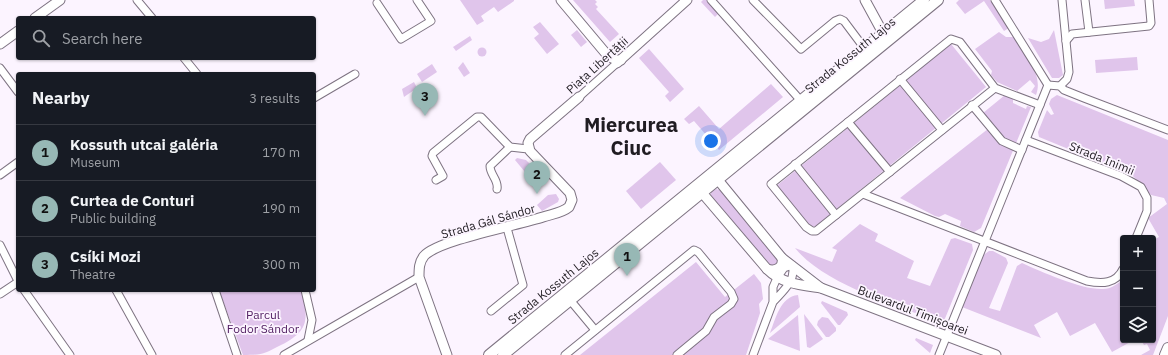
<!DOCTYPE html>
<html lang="en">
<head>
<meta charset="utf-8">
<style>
  :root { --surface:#171b24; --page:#242831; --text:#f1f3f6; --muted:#9ea1a6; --line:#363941; --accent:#97b8b5 }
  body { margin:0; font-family:"IBM Plex Sans",sans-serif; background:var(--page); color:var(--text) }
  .controls { position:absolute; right:12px; bottom:12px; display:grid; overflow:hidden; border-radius:4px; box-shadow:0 1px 3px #0004 }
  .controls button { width:36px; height:36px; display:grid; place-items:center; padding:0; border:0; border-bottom:1px solid var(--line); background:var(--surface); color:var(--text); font:20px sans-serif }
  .you { position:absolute; left:711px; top:141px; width:14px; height:14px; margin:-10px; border:3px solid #fff; border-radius:50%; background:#1a73e8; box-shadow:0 0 0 6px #1a73e833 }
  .badge { display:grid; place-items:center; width:26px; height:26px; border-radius:50%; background:var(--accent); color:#111; font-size:13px; font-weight:700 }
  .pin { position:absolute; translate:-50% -33px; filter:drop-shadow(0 1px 2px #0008) }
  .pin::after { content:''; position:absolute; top:21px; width:14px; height:12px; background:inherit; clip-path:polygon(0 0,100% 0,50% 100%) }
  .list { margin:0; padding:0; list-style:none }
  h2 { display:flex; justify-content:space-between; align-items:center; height:52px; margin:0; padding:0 16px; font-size:17px }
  h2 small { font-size:13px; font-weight:400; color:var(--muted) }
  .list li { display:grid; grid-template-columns:26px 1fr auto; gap:12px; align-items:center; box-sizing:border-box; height:56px; padding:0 16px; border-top:1px solid var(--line) }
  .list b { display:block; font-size:15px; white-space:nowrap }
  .list p { margin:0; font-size:13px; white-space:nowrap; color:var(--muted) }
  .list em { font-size:13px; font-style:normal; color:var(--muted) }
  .icon { flex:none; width:22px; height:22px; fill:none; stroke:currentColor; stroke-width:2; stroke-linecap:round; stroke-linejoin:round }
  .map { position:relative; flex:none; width:1168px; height:355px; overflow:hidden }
  .search { position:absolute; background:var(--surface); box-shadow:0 1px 3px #0004; left:16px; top:16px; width:300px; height:44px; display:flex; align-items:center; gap:10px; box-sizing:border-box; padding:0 14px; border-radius:4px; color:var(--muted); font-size:15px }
  .panel { position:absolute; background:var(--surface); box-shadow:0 1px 3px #0004; left:16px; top:72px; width:300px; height:220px; border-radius:4px }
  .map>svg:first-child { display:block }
  .green { fill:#e0c5eb }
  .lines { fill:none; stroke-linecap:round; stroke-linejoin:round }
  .minor-casing { stroke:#7e7382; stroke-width:9 }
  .tertiary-casing { stroke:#7e7382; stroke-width:11 }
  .secondary-casing { stroke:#7e7382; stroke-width:12 }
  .minor { stroke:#fff; stroke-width:7 }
  .tertiary { stroke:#fff; stroke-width:9 }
  .secondary { stroke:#fff; stroke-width:10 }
  .labels { text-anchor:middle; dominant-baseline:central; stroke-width:3.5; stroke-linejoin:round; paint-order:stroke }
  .street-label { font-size:12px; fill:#201c22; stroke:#fcf4ff }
  .park-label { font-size:12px; fill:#532264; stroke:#fcf4ff }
  .town-label { font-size:20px; font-weight:bold; fill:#201c22; stroke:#fcf4ff }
</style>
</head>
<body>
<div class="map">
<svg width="1168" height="355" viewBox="0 0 1168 355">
  <rect width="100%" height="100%" fill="#fcf4ff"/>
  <g class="green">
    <path d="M460,0H514V1L498,12L494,7L481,16L484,21L477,25Z"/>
    <path d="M573,0H595L597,2L595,4L598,7L596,9L619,34L610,42Z"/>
    <path d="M703,0H707L719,13L715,17L701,2Z"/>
    <path d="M959,0H990L1009,28L1004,31L984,1L965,14L956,3Z"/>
    <path d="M1104,0H1134L1135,6L1105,9Z"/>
    <path d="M540,22L559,44L547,54L534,38L539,34L533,27Z"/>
    <path d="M577,30L587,42L581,47L571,35Z"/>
    <path d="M1054,30L1063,75L1059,78H1052L1028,38L1041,42L1049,39Z"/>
    <path d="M999,32L1006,37H1014C1024,54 1044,74 1036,95L1031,92L1035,86L1030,80L1017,91L997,82L991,75L992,71L975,49Z"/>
    <path d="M470,36L472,40L456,51L453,47Z"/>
    <path d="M951,44L986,87L816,226L808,227L774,188Z"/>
    <circle cx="482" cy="52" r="4.5"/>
    <path d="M649,49L684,89L670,102L665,96L669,92L639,58Z"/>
    <path d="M1137,57L1138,70L1096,73L1095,60Z"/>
    <path d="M463,62L470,73L464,77L458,68Z"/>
    <path d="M432,64L437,72L422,82L417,74Z"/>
    <path d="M414,82L417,88L404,97L402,89Z"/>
    <path d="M771,84L783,97L719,150L694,121L689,124L684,119L699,106L719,129Z"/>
    <path d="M1005,95L1013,99V103L1026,109L1027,106L1031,107L981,228L974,232L960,226L961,221L945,214L939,217L935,216L900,198L993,125L983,113Z"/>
    <path d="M1057,95L1168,140V316L1153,355H1141L1150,350L1147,344L1144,345L1141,340H1153V240L1159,237L1148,218L1167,204L1164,198L1151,195L1132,175L1039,137L1038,132L1047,110L1051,115L1054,114L1049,104L1051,99Z"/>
    <path d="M517,158L526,160L532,166L525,172L515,160Z"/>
    <path d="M660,162L676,180L641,209L626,191Z"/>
    <path d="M716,189L720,190L776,256L778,259L777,266L770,265L711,197V192Z"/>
    <path d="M556,194L559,199L558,202L542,211L537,205L548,195Z"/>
    <path d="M860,224L878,234L875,241L914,261L907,278L930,286L951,239L955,238L972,244L973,250L944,321L939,322C896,305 824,284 795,248L832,262L837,250L832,248Z"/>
    <path d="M989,251H993L1006,258L1008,263L989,308L1000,311L1017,266L1022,263C1042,272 1082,290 1103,289C1111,289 1117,284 1123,280V340H1134L1112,352L1095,323L1070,336L1057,312L1034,325L1041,338L962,307L982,256Z"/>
    <path d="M696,262L725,297L754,274L761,283L763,299L759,304L760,313L746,355H580Z"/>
    <path d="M219,290H301C309,319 309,331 281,345C264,354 262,355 243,355Z"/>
    <path d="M798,295L800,307L770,333C776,318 780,297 798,295Z"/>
    <path d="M822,301L847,312L848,315L840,325H838L821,303Z"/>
    <path d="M804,314L823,339L810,348L807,347Z"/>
    <path d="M798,315L800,351L768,339Z"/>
    <path d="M822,317L828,318L836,328V331L829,337H826L817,325L818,321Z"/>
    <path d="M916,338L933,345L930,353L915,340Z"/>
  </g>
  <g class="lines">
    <g class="minor-casing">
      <g id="minor">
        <path d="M137,0L152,18"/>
        <path d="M711,0L794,93L801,101L800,104"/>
        <path d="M753,0L801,49L835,21L840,19L844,21L865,49"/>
        <path d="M995,0L1048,85"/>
        <path d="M1085,0L1089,32"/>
        <path d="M377,3L401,39L431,21L417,0"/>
        <path d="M1066,41L1072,34L1149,26L1151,23L1149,0"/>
        <path d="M184,58L197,74"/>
        <path d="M0,68L18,92"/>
        <path d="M900,79L942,130"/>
        <path d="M1048,85L1060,86L1064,90L1084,98L1168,130"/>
        <path d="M1060,86L1067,79L1069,72L1062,0"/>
        <path d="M995,88L816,231H812L806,227L771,184L951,39L960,42L995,88L1040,105"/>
        <path d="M579,97L617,63"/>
        <path d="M314,98L355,74"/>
        <path d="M972,105L1002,141L1022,150"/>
        <path d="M848,122L890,172"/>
        <path d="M1026,140L1121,176L1141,187L1147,198V211L1136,238"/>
        <path d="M795,164L836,215"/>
        <path d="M0,175L18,162"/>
        <path d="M436,180L443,176L432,156L433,153L477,117H481L510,147L528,149"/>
        <path d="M497,189C499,180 490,175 490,166L510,147"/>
        <path d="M863,194L1087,281C1102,284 1116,284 1123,269"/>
        <path d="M0,245L18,281"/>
        <path d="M24,290L70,355"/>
        <path d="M116,290L152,355"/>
        <path d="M215,290L237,355"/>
        <path d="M305,290L312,320L308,340"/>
        <path d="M0,294L18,282"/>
        <path d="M570,300L595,330"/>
        <path d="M491,311L523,285L507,228"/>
        <path d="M284,355L419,277"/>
        <path d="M565,355L694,250L698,252L731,292L734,299L731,304L714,317L706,331L677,355"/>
        <path d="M753,355L773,302V287L777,278L784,268L792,265C797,280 782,292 773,302"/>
        <path d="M939,355L1048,85"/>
      </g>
    </g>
    <g class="tertiary-casing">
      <g id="tertiary">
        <path d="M561,0L608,56L616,60H621"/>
        <path d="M865,0L883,33"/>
        <path d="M35,18L60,0"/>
        <path d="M0,44L18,31"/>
        <path d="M617,63L687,0"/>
        <path d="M714,175L782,258L821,288"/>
        <path d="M698,188L767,269C782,284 801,285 821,288L996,355"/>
        <path d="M767,269C776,272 784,267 782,258"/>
        <path d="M447,355L419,277C419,269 419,262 424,256C438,240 519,225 543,217C552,214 562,213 569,207L572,200L570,193L530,151L528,143L530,139L579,97"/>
      </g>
    </g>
    <g class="secondary-casing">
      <g id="secondary">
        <path d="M489,355L924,0"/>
        <path d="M503,355L938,0"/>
        <path d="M1165,355L1168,348"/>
      </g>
    </g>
    <use href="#minor" class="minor"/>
    <use href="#tertiary" class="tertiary"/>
    <use href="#secondary" class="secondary"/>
  </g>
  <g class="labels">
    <g class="street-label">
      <text transform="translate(850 55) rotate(-39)">Strada Kossuth Lajos</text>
      <text transform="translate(597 65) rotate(-42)">Piața Libertății</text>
      <text transform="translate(1102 158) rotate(22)">Strada Inimii</text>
      <text transform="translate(488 221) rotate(-16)">Strada Gál Sándor</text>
      <text transform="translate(553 286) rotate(-39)">Strada Kossuth Lajos</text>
      <text transform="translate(913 310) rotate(21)">Bulevardul Timișoarei</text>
    </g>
    <g class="park-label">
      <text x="263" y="314">Parcul<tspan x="263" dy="14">Fodor Sándor</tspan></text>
    </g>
    <g class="town-label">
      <text x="631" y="124">Miercurea<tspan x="631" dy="23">Ciuc</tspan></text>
    </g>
  </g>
</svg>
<div class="controls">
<button>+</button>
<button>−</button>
<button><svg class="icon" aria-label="layers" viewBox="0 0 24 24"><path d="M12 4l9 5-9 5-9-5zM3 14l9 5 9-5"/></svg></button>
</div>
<div class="you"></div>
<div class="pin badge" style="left:627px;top:276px">1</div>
<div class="pin badge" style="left:537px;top:194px">2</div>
<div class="pin badge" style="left:425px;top:116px">3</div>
<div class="search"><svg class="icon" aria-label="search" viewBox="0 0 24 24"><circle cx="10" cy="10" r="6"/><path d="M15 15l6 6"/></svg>Search here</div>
<section class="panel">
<h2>Nearby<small>3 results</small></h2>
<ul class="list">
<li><span class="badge">1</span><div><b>Kossuth utcai galéria</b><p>Museum</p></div><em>170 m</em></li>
<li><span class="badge">2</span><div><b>Curtea de Conturi</b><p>Public building</p></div><em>190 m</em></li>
<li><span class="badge">3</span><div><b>Csíki Mozi</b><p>Theatre</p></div><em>300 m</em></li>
</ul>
</section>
</div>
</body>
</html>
